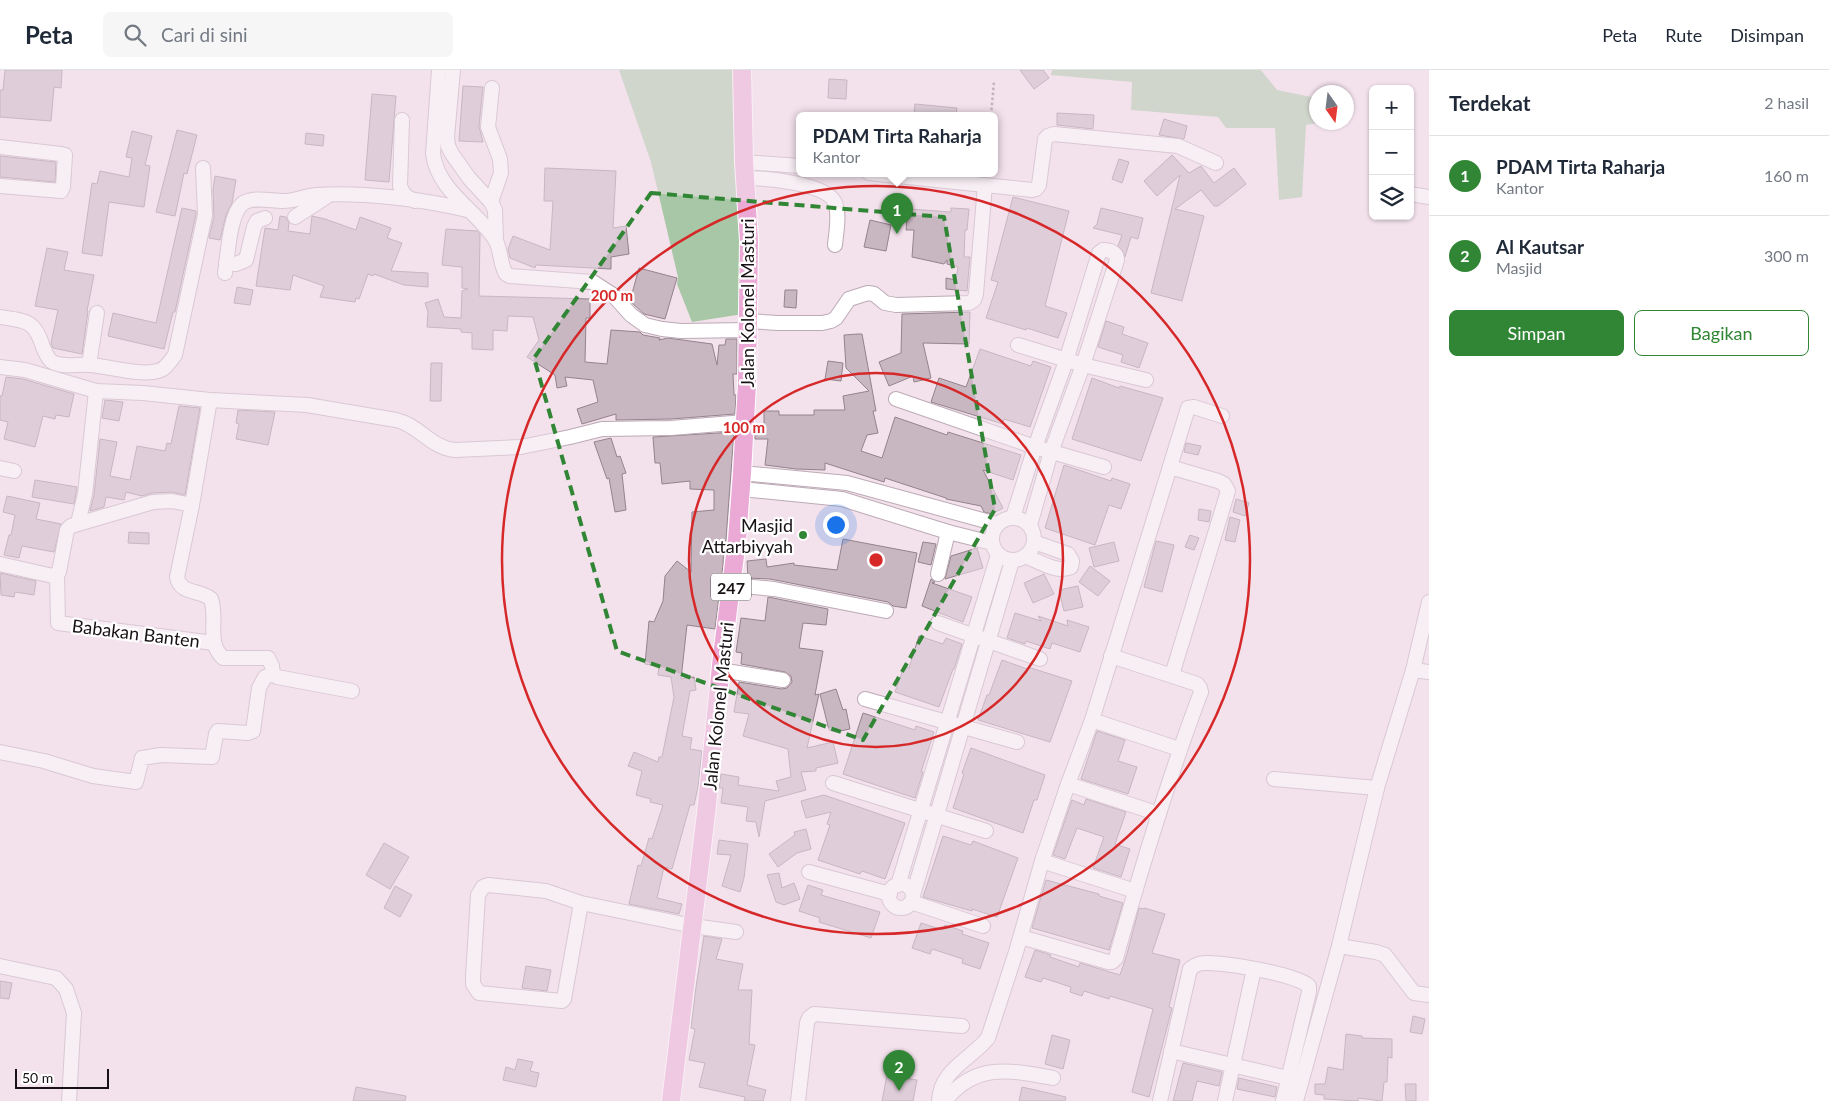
<!DOCTYPE html>
<html lang="id">
<head>
<meta charset="utf-8">
<style>
  :root { --surface:#fff; --page:#f6f6f7; --text:#1f2937; --muted:#747a83; --line:#e0e1e3; --accent:#308634 }
  body { margin:0; font-family:Lato,sans-serif; background:var(--page); color:var(--text) }
  .controls { position:absolute; right:15px; top:15px; display:grid; overflow:hidden; border-radius:8px; box-shadow:0 1px 4px #0004 }
  .controls button { width:45px; height:45px; display:grid; place-items:center; padding:0; border:0; border-bottom:1px solid var(--line); background:var(--surface); color:var(--text); font:25px sans-serif }
  .compass { position:absolute; left:1309px; top:15px; width:45px; height:45px; border-radius:50%; background:var(--surface); box-shadow:0 1px 4px #0004; rotate:166deg }
  .scale { position:absolute; left:15px; bottom:12px; width:94px; box-sizing:border-box; padding-left:5px; border:2px solid #181115; border-top:0; font-size:14px; line-height:18px; white-space:nowrap; color:#181115; -webkit-text-stroke:4px #fff; paint-order:stroke }
  .you { position:absolute; left:835px; top:454px; width:18px; height:18px; margin:-12px; border:4px solid #fff; border-radius:50%; background:#1a73e8; box-shadow:0 0 0 8px #1a73e833 }
  .badge { display:grid; place-items:center; width:32px; height:32px; border-radius:50%; background:var(--accent); color:#fff; font-size:16px; font-weight:700 }
  .pin { position:absolute; translate:-50% -41px; filter:drop-shadow(0 1px 2px #0008) }
  .pin::after { content:''; position:absolute; top:26px; width:18px; height:15px; background:inherit; clip-path:polygon(0 0,100% 0,50% 100%) }
  .popup { position:absolute; left:796px; top:42px; width:202px; height:65px; box-sizing:border-box; display:grid; place-content:center; border-radius:8px; background:var(--surface); filter:drop-shadow(0 1px 4px #0005); font-size:16px; white-space:nowrap; color:var(--muted) }
  .popup b { font-size:19px; color:var(--text) }
  .popup::after { content:''; position:absolute; left:50%; top:100%; margin-left:-10px; border:10px solid transparent; border-top-color:var(--surface) }
  .list { margin:0; padding:0; list-style:none }
  h2 { display:flex; justify-content:space-between; align-items:center; height:65px; margin:0; padding:0 20px; font-size:21px }
  h2 small { font-size:16px; font-weight:400; color:var(--muted) }
  .list li { display:grid; grid-template-columns:32px 1fr auto; gap:15px; align-items:center; box-sizing:border-box; height:80px; padding:0 20px; border-top:1px solid var(--line) }
  .list b { display:block; font-size:19px; white-space:nowrap }
  .list p { margin:0; font-size:16px; white-space:nowrap; color:var(--muted) }
  .list em { font-size:16px; font-style:normal; color:var(--muted) }
  .actions { display:flex; gap:10px; padding:15px 20px }
  .actions a { flex:1; padding:11px 0; border:1px solid var(--accent); border-radius:8px; text-align:center; font-size:18px; color:var(--accent) }
  .actions .main { background:var(--accent); color:#fff }
  .icon { flex:none; width:28px; height:28px; fill:none; stroke:currentColor; stroke-width:2; stroke-linecap:round; stroke-linejoin:round }
  .map { position:relative; flex:none; width:1429px; height:1031px; overflow:hidden }
  header { display:flex; align-items:center; gap:30px; box-sizing:border-box; height:70px; padding:0 25px; background:var(--surface); border-bottom:1px solid var(--line) }
  header strong { font-size:24px }
  nav { display:flex; gap:28px; margin-inline-start:auto; font-size:18px }
  .search { width:350px; height:45px; background:var(--page); display:flex; align-items:center; gap:12px; box-sizing:border-box; padding:0 18px; border-radius:8px; color:var(--muted); font-size:19px }
  main { display:flex }
  aside { flex:1; background:var(--surface) }
  .map>svg:first-child { display:block }
  .green { fill:#a8c7a6 }
  .building { fill:#c8b6c1; stroke:#94838d }
  .lines { fill:none; stroke-linecap:round; stroke-linejoin:round }
  .minor-casing { stroke:#bcaab5; stroke-width:16 }
  .major-casing { stroke:#fff; stroke-width:20 }
  .path { stroke:#867981; stroke-width:2.5; stroke-dasharray:2.5 2.5; stroke-linecap:butt }
  .minor { stroke:#fff; stroke-width:14 }
  .major { stroke:#eba9d6; stroke-width:18 }
  .marked { fill:none; stroke:#308634; stroke-width:4; stroke-dasharray:10 6; stroke-linejoin:round }
  .ring { fill:none; stroke:#d62828; stroke-width:2.5 }
  .poi-dot { fill:#308634; stroke:#fff; stroke-width:2 }
  .labels { text-anchor:middle; dominant-baseline:central; stroke-width:4.5; stroke-linejoin:round; paint-order:stroke }
  .shield { fill:#fff; stroke:#5d585b; stroke-width:1 }
  .shield-label { font-size:16px; font-weight:bold; fill:#181115 }
  .street-label { font-size:18px; fill:#181115; stroke:#fff }
  .poi-label { font-size:18px; fill:#181115; stroke:#fff; text-anchor:end }
  .centre { fill:#d62828; stroke:#fff; stroke-width:2.5 }
  .ring-label { font-size:15px; text-anchor:middle; font-weight:bold; fill:#d62828; stroke:#fff; stroke-width:4.5; stroke-linejoin:round; paint-order:stroke }
</style>
</head>
<body>
<header>
<strong>Peta</strong>
<div class="search"><svg class="icon" aria-label="search" viewBox="0 0 24 24"><circle cx="10" cy="10" r="6"/><path d="M15 15l6 6"/></svg>Cari di sini</div>
<nav><a>Peta</a><a>Rute</a><a>Disimpan</a></nav>
</header>
<main>
<div class="map">
<svg width="1429" height="1031" viewBox="0 0 1429 1031">
  <rect width="100%" height="100%" fill="#f3e1ec"/>
  <g class="green">
    <path d="M619,0H734L743,244L692,252L677,214L678,207L651,92Z"/>
    <path d="M1052,0H1261L1277,20L1316,28V52L1319,53L1306,55L1302,127L1279,130L1275,58H1226L1218,47L1131,40L1132,12L1051,5Z"/>
  </g>
  <g class="building">
    <path d="M5,0H62L61,18L54,17L51,51L0,47V20H3Z"/>
    <path d="M1020,0H1043L1049,8L1034,19Z"/>
    <path d="M829,9L847,10L846,29L828,28Z"/>
    <path d="M463,16L483,17L479,56L483,72L459,71Z"/>
    <path d="M372,24L396,26L389,112L365,110Z"/>
    <path d="M915,34L957,38L956,45H914Z"/>
    <path d="M1057,43L1094,45L1093,59L1057,55Z"/>
    <path d="M1164,49L1187,56L1184,69L1159,65Z"/>
    <path d="M177,60L197,65L187,104L184,103L175,146L156,142Z"/>
    <path d="M132,61L152,66L145,95L150,96L144,137L109,132L102,186L82,183L92,113L97,114L100,101L129,107L132,88L126,87Z"/>
    <path d="M306,63L324,65L323,76L305,74Z"/>
    <path d="M1172,85L1189,103L1201,96L1214,113L1234,98L1246,114L1218,136H1214L1201,120L1175,139L1204,146L1182,231L1151,223L1180,105L1157,126L1144,111Z"/>
    <path d="M0,86L56,92L55,112L0,107Z"/>
    <path d="M1119,89L1129,92L1122,113L1112,109Z"/>
    <path d="M545,98L616,101L613,158L626,156L629,184L611,187V199L536,195L535,198L510,188L508,179L513,166L550,180L553,131H544Z"/>
    <path d="M215,106L236,110L232,133L226,145L220,170L209,168L214,147L213,120Z"/>
    <path d="M1013,127L1069,141L1045,236L1067,243L1058,268L1027,258L1026,260L986,248L998,212L991,210Z"/>
    <path d="M182,138L196,141V144L175,242H173L164,279L108,266L113,243L156,253Z"/>
    <path d="M951,138L969,139L967,160H965L964,187H970L967,221L946,219V208L956,210L958,197L947,194V190L944,194L912,187L914,160H906L908,139L951,142Z"/>
    <path d="M1101,138L1143,148L1138,169L1131,167L1125,187L1122,180L1118,176L1122,165L1093,158L1097,154Z"/>
    <path d="M280,146L286,147L289,153L288,161L310,164L312,146L325,149L356,160L360,147L391,158L387,168L402,173L391,201L428,203V217L404,215L374,204L373,206L368,204L359,229L356,228L355,232L320,227L324,216L293,205L290,220L256,216L265,158L278,160Z"/>
    <path d="M870,150L891,155L886,181L864,177Z"/>
    <path d="M446,159L477,161L480,164L479,226L590,229V248H586L585,292L607,294L611,260L640,262L643,265L660,268L659,270L668,268L712,274L717,295L719,275H725L726,269H737V304H733L734,325H736L735,344L671,349L616,350V344L582,354L577,339L598,332L593,310L565,307L567,316L557,318L555,305L527,287L539,270L533,247L508,246L507,261L493,260V280L472,279V263L461,262V259L427,257L428,242L425,233L438,229L444,247L461,248L462,221L468,219L462,218V197L442,195Z"/>
    <path d="M47,178L68,182L64,200L94,205L87,241H88L82,284L53,278L51,273L58,240L35,236Z"/>
    <path d="M639,198L677,208L665,249L644,244L630,231Z"/>
    <path d="M237,217L253,220L250,235L234,233Z"/>
    <path d="M785,220H797L796,238L784,237Z"/>
    <path d="M970,242L969,274L923,273L931,308L914,312L913,306L889,316L879,292L901,283L902,244Z"/>
    <path d="M1106,251L1124,257L1122,264L1148,273L1139,298L1121,292L1123,285L1098,277Z"/>
    <path d="M858,264H862L876,341H873L878,363L867,365L861,381L882,388L895,347L947,365L948,362L1021,385L1013,410L983,400L1003,438L992,444L984,442L981,436L946,429V428L885,408L884,412L825,393V400L796,399L765,395L768,369H755V356H764V341H779V345H814V340H845L843,326L869,321L846,298L844,265Z"/>
    <path d="M980,279L1031,296L1033,291L1051,297L1030,357L1004,349L1003,354L931,332L939,308L966,317Z"/>
    <path d="M828,291L843,293L841,311L825,309Z"/>
    <path d="M431,293H442L441,331H430Z"/>
    <path d="M6,307L23,309L74,324L69,347L56,345L55,349L43,346L35,377L4,369L8,352L0,350V326H2Z"/>
    <path d="M1092,308L1119,318L1120,316L1163,328L1141,391L1072,369Z"/>
    <path d="M105,330L123,332L119,351L102,348Z"/>
    <path d="M179,336L200,338L185,425L172,422L152,423L142,426L126,422L124,430L106,427L104,437L90,441L94,425L100,369L117,372L110,406L130,410L137,376L165,381L167,373L171,374Z"/>
    <path d="M238,340L275,342L268,375L236,369L239,354L236,353Z"/>
    <path d="M734,362L726,469V471H724L723,495L715,559L687,555L681,609L694,607L696,620L690,621L682,666L692,668L690,679L702,681L698,717L694,735H690L672,799L664,797L657,828L682,834L679,844L629,834L638,795L641,796L649,768L652,769L663,735L650,732L651,729L636,725L642,701L628,696L634,682L658,692L659,687H662L674,627L671,607L658,605L659,596L645,594L649,551L654,552L663,531L665,506L677,491L691,502L692,442L714,440V420L690,419V411L662,414L660,393H655L653,367Z"/>
    <path d="M611,368L617,387L620,386L626,403L622,404L626,440L615,442L609,408L607,409L594,372Z"/>
    <path d="M1186,373L1201,376L1198,385L1184,382Z"/>
    <path d="M1064,395L1111,411L1112,408L1130,414L1121,439L1109,435L1095,475L1045,458Z"/>
    <path d="M35,410L77,417L74,434L32,427Z"/>
    <path d="M7,426L40,433L36,449L61,454L54,482L22,476L19,488L4,485L9,465H11L15,445L3,442Z"/>
    <path d="M1236,429L1249,433L1245,446L1233,442Z"/>
    <path d="M1199,439L1211,441L1209,452L1198,450Z"/>
    <path d="M1230,447L1240,450L1235,472L1225,470Z"/>
    <path d="M129,462L149,463V474L128,473Z"/>
    <path d="M1190,465L1199,468L1194,480L1185,477Z"/>
    <path d="M843,469L917,483L906,538L893,536L888,532L770,509L748,508L747,491L766,489L767,497L794,493V495L837,500Z"/>
    <path d="M1156,471L1174,475L1162,522L1144,517Z"/>
    <path d="M923,472L936,474L931,495L918,492Z"/>
    <path d="M1114,472L1119,491L1094,497L1089,478Z"/>
    <path d="M977,478L983,498L945,509L951,486Z"/>
    <path d="M1090,496L1110,511L1098,526L1079,512Z"/>
    <path d="M0,503L36,511L34,525L15,522L14,527L1,525Z"/>
    <path d="M1044,504L1054,524L1033,533L1024,513Z"/>
    <path d="M931,509L935,512L932,513L972,527L963,552L922,536Z"/>
    <path d="M1078,516L1083,537L1064,541L1059,520Z"/>
    <path d="M768,527L828,539L826,555L803,553L799,578L823,581L815,625L819,624L807,678L833,672L838,693L816,698V701L801,702L806,720L765,731L759,767L756,752L746,751L748,737L721,733L723,718H719L721,704L739,707L738,715L779,721L776,711L791,707L788,679L743,666L749,644L734,642L739,612L782,619L787,618L792,612L791,606L785,602L741,594L742,583L736,582L741,548L765,551Z"/>
    <path d="M1015,543L1041,551L1038,546L1068,556L1067,550L1089,557L1080,582L1052,573L1050,579L1026,571L1025,574L1007,568Z"/>
    <path d="M919,566L943,574L946,568L962,574L954,599H953L939,637L895,622L904,597L909,598Z"/>
    <path d="M1002,590L1027,599L1028,597L1072,611L1050,672L978,650L987,625H989Z"/>
    <path d="M836,619L843,640L846,639L850,659L835,662L829,660L820,624Z"/>
    <path d="M863,643L915,660L916,656L934,662L921,702H923L915,728L843,704Z"/>
    <path d="M1097,661L1125,670L1118,691L1137,697L1128,724L1081,709Z"/>
    <path d="M971,678L1045,705L1037,730H1034L1023,763L953,738L964,704L962,703Z"/>
    <path d="M824,725L905,753L885,809L862,801L860,804L818,790L830,755L827,754L831,742L806,748L801,731Z"/>
    <path d="M1086,729L1126,742L1115,774L1130,779L1121,807L1093,798L1104,767L1077,758L1065,789L1053,785L1072,730L1084,735Z"/>
    <path d="M806,759L811,779L797,783L778,797L769,784L795,765L794,762Z"/>
    <path d="M943,766L971,775L973,771L1018,788L997,847L972,839V841L923,827Z"/>
    <path d="M719,770L748,774L744,808L740,822L722,816L731,785L717,784Z"/>
    <path d="M384,773L409,787L390,819L366,805Z"/>
    <path d="M779,803L782,818L794,813L800,829L784,835L776,832L767,805Z"/>
    <path d="M1046,810L1099,824V826L1123,833L1109,880L1032,858Z"/>
    <path d="M808,815L823,820L821,825L880,842L871,868L819,852L820,848L799,841Z"/>
    <path d="M395,816L412,825L400,847L384,838Z"/>
    <path d="M1139,838L1144,839V838L1165,844L1152,883L1180,890L1169,937L1172,938L1149,1027L1132,1022L1153,939L1110,926L1109,929L1084,921L1082,926L1070,922L1071,917L1043,908L1041,912L1025,907L1035,880L1051,885L1050,887L1079,897L1080,893L1120,905L1127,884Z"/>
    <path d="M921,853L943,860L945,855L963,861L962,864L989,873L980,899L962,893L963,889L932,879L930,884L912,878Z"/>
    <path d="M704,866L722,869L716,889L743,894L738,920H752L749,974L755,975L747,1015L766,1020L763,1031H744L745,1027L699,1017L705,993L689,990L695,959L691,958L696,917Z"/>
    <path d="M526,896L551,900L547,921L522,918Z"/>
    <path d="M0,911L12,913L9,929L0,928Z"/>
    <path d="M1413,946L1425,949L1422,964L1410,962Z"/>
    <path d="M1346,964L1362,966V968L1392,969V988L1388,987L1387,1012H1384L1382,1031L1358,1028V1031L1324,1029V1025L1315,1024V1014H1325L1328,997L1343,1000Z"/>
    <path d="M1052,965L1070,970L1063,999L1045,994Z"/>
    <path d="M518,989L533,992L530,1001L539,1003L536,1017L503,1010L506,997L515,1000Z"/>
    <path d="M1183,993L1222,1002L1219,1016L1197,1011L1192,1031H1173Z"/>
    <path d="M887,1005L917,1010L913,1031H882Z"/>
    <path d="M1239,1008L1277,1017L1275,1027L1237,1019Z"/>
    <path d="M1405,1014H1416V1031H1406Z"/>
    <path d="M356,1017L406,1026L405,1031H353Z"/>
    <path d="M1022,1017L1066,1027L1065,1031H1019Z"/>
  </g>
  <g class="lines">
    <g class="minor-casing">
      <g id="minor">
        <path d="M439,0L433,84C438,122 478,141 496,171C501,181 500,194 506,204L510,206L593,212L613,225L631,245L645,255L662,259L681,261L748,260"/>
        <path d="M453,0L447,67L448,76L452,84L469,108L491,132L495,140L496,171"/>
        <path d="M402,50L400,116C403,125 407,127 415,131"/>
        <path d="M0,77L61,84L65,85L63,117L61,121L0,116"/>
        <path d="M744,92L800,96"/>
        <path d="M869,103L1032,120L1036,119L1039,115L1045,69L1048,66L1054,64L1178,76L1216,93"/>
        <path d="M745,108C765,108 827,113 835,133C840,144 836,163 835,175"/>
        <path d="M1410,124L1429,127"/>
        <path d="M491,132L501,103L500,89L488,57L492,18"/>
        <path d="M295,147L326,127"/>
        <path d="M226,193L236,194L246,190L254,157L257,151L265,148"/>
        <path d="M225,203C228,186 229,146 242,134C252,126 271,131 283,131C294,131 305,126 316,125C362,122 423,129 467,140"/>
        <path d="M0,247C26,251 35,250 43,277C45,282 47,287 51,291C60,298 77,294 89,295C108,296 140,306 158,301C166,299 170,291 175,285L205,145L203,98"/>
        <path d="M748,251L778,253H822L831,251L836,248L849,229L868,223L874,224L885,233L896,235L969,233L974,230L976,224L985,115"/>
        <path d="M1018,275L1083,295L1146,310"/>
        <path d="M89,295L97,243"/>
        <path d="M0,297L25,300L96,321L143,323L210,330L307,335L396,350C419,355 431,378 455,380L521,377L570,367L602,359L671,358L745,352"/>
        <path d="M896,329L1035,377L1104,397"/>
        <path d="M210,330L192,435L177,507C180,525 200,519 211,529C218,549 206,572 223,588H268L272,596L273,604L277,607L352,621"/>
        <path d="M1170,397L1218,411L1224,414L1228,421L1172,605"/>
        <path d="M0,398L14,401"/>
        <path d="M742,403L847,413L997,454"/>
        <path d="M741,419L842,429L948,462L992,473"/>
        <path d="M1013,447L1035,377L1066,291L1099,183L1103,180C1109,180 1117,182 1117,190L1083,295L1051,382L1030,455"/>
        <circle cx="1013" cy="469" r="21"/>
        <path d="M78,453L85,424L96,321"/>
        <path d="M1025,486C1038,491 1058,504 1071,497L1072,491L1068,484L1034,472"/>
        <path d="M0,494L53,506L59,502L67,460L71,456L153,432L172,431L192,435"/>
        <path d="M57,504L58,553L214,573"/>
        <path d="M938,504L948,462"/>
        <path d="M732,515L774,519L886,541"/>
        <path d="M938,553L1040,589"/>
        <path d="M720,600L783,610"/>
        <path d="M1413,600L1429,602"/>
        <path d="M865,629L1017,672"/>
        <path d="M1092,650L1179,679"/>
        <path d="M0,682L44,691L93,706L136,712L142,688L161,685L212,687L216,664L218,661L248,663L253,661L259,618L265,607L273,604"/>
        <path d="M1274,709L1377,718"/>
        <path d="M833,713L986,761"/>
        <path d="M1068,714L1159,744"/>
        <path d="M1042,791L1135,821"/>
        <path d="M809,802L890,824"/>
        <circle cx="901" cy="826" r="12"/>
        <path d="M898,815L998,485"/>
        <path d="M913,825L1012,491"/>
        <path d="M911,832L983,856"/>
        <path d="M581,833L564,929L562,931L479,923L473,914V907L478,825L483,817L488,815L546,821L581,833L693,856L736,862"/>
        <path d="M1021,867L1108,892H1112L1116,888C1141,799 1168,709 1201,622L1200,618L1197,614L1111,586"/>
        <path d="M1339,876L1376,882L1385,885L1414,923L1429,925"/>
        <path d="M0,896L56,908L66,919L74,943L69,1031"/>
        <path d="M1171,981L1288,1008"/>
        <path d="M798,1031L807,953L809,948L814,944L962,956"/>
        <path d="M939,1031C940,1000 971,989 988,968L1016,882L1042,791L1068,714L1092,650L1188,338L1194,337L1222,346"/>
        <path d="M945,1031C975,992 1011,1000 1053,1008"/>
        <path d="M1160,1031L1190,899C1195,895 1199,893 1204,893C1224,892 1295,904 1309,916V922L1283,1031"/>
        <path d="M1225,1031L1254,899"/>
        <path d="M1296,1031L1339,876L1377,718L1413,600L1429,532"/>
      </g>
    </g>
    <g class="major-casing">
      <path id="major" d="M671,1031L706,744L722,586L737,470L742,403L747,314L749,171L744,92L742,0"/>
    </g>
    <path class="path" d="M991,45L994,12"/>
    <use href="#minor" class="minor"/>
    <use href="#major" class="major"/>
  </g>
  <path d="M0 0H1429V1031H0ZM651,123L944,147L995,439L863,670L617,581L534,288Z" fill="#f3e1ec" fill-opacity=".55" fill-rule="evenodd"/>
  <path class="marked" d="M651,123L944,147L995,439L863,670L617,581L534,288Z"/>
  <g class="ring">
    <circle cx="876" cy="490" r="187"/>
    <circle cx="876" cy="490" r="374"/>
  </g>
  <circle class="poi-dot" cx="803" cy="465" r="5"/>
  <g class="labels">
    <rect class="shield" x="711" y="503.5" width="40" height="27" rx="4"/>
    <g class="shield-label">
      <text x="731" y="517">247</text>
    </g>
    <g class="street-label">
      <text transform="translate(747 233) rotate(-90)">Jalan Kolonel Masturi</text>
      <text transform="translate(136 563) rotate(7)">Babakan Banten</text>
      <text transform="translate(718 636) rotate(-84)">Jalan Kolonel Masturi</text>
    </g>
    <g class="poi-label">
      <text x="793" y="455">Masjid<tspan x="793" dy="21">Attarbiyyah</tspan></text>
    </g>
  </g>
  <circle cx="876" cy="490" r="8" class="centre"/>
  <g class="ring-label">
    <text x="612" y="231">200 m</text>
    <text x="744" y="363">100 m</text>
  </g>
</svg>
<div class="controls">
<button>+</button>
<button>−</button>
<button><svg class="icon" aria-label="layers" viewBox="0 0 24 24"><path d="M12 4l9 5-9 5-9-5zM3 14l9 5 9-5"/></svg></button>
</div>
<svg class="compass" viewBox="-18 -18 36 36"><path d="M0-13l5 13h-10z" fill="#e53935"/><path d="M0 13l5-13h-10z" fill="#747a83"/></svg>
<div class="scale">50 m</div>
<div class="you"></div>
<div class="pin badge" style="left:897px;top:164px">1</div>
<div class="popup"><b>PDAM Tirta Raharja</b>Kantor</div>
<div class="pin badge" style="left:899px;top:1021px">2</div>
</div>
<aside>
<h2>Terdekat<small>2 hasil</small></h2>
<ul class="list">
<li><span class="badge">1</span><div><b>PDAM Tirta Raharja</b><p>Kantor</p></div><em>160 m</em></li>
<li><span class="badge">2</span><div><b>Al Kautsar</b><p>Masjid</p></div><em>300 m</em></li>
</ul>
<div class="actions"><a class="main">Simpan</a><a>Bagikan</a></div>
</aside>
</main>
</body>
</html>
